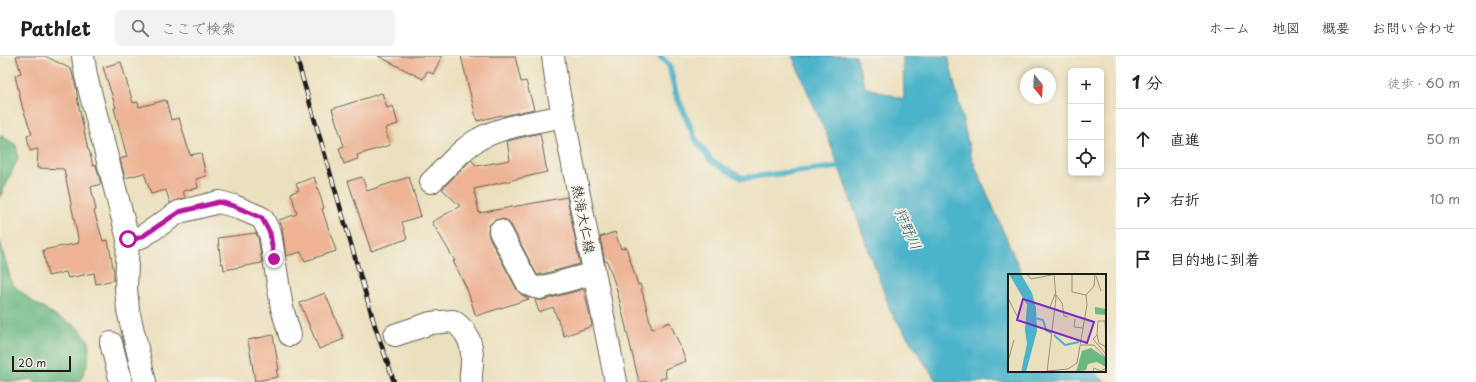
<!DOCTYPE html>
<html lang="ja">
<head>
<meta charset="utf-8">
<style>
  :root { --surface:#fff; --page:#f2f2f2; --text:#222; --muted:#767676; --line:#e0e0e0 }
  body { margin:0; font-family:"Playpen Sans","Klee One",sans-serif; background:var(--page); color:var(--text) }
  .controls { position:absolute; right:12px; top:12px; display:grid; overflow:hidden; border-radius:6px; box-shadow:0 2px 6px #0003 }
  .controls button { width:36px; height:36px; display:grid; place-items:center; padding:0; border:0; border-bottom:1px solid var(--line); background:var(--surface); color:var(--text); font:20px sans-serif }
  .compass { position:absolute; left:1020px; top:12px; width:36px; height:36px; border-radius:50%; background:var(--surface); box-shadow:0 2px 6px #0003; rotate:162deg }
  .scale { position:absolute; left:12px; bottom:10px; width:59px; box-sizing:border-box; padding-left:4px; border:2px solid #1c1c1c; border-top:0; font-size:11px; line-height:14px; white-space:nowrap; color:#1c1c1c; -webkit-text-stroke:3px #f7f3e8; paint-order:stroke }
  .stop { position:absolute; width:12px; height:12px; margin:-9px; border:3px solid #b5179e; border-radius:50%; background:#fff }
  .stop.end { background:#b5179e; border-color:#fff; box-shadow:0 1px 4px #0008 }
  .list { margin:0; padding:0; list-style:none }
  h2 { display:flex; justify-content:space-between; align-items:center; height:52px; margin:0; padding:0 16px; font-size:17px }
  h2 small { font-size:13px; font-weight:400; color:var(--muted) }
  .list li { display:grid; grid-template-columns:26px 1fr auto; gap:12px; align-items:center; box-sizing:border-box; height:60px; padding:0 16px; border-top:1px solid var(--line) }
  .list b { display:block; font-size:15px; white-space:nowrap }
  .list em { font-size:13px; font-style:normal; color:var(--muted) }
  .icon { flex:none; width:22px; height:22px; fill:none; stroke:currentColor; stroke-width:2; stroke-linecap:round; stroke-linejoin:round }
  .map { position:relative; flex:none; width:1116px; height:326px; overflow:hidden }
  header { display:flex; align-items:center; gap:24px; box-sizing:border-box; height:56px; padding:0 20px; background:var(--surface); border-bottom:1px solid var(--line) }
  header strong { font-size:19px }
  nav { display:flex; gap:22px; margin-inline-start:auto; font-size:14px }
  .search { width:280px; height:36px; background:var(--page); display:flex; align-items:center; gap:10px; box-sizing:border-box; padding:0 14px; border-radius:6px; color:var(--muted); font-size:15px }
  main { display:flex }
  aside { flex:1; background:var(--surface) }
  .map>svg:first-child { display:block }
  .forest { fill:#6bb882; stroke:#446a4f }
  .water { fill:#4cb3ca; stroke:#346873 }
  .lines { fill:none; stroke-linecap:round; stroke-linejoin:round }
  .stream { stroke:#4cb3ca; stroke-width:6 }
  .building { fill:#edb394 }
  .minor-casing { stroke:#646155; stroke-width:24 }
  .major-casing { stroke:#646155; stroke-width:24 }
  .minor { stroke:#fff; stroke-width:22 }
  .major { stroke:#fff; stroke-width:22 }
  .rail-casing { stroke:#1c1c1c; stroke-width:4.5 }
  .rail { stroke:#f7f3e8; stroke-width:3; stroke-dasharray:9; stroke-linecap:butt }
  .route { stroke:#b5179e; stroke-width:5 }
  .labels { text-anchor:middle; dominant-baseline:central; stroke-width:3.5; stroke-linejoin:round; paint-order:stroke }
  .street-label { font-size:14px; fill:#1c1c1c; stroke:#f7f3e8 }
  .water-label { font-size:15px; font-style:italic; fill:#2f5862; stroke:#f7f3e8 }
  .inset-river { fill:none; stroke:#4cb3ca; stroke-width:2 }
  .inset-road { fill:none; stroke:#98927d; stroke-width:1 }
  .view { fill:#7b2cbf; fill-opacity:0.15; stroke:#7b2cbf; stroke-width:2 }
  .inset-edge { fill:none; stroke:#1c1c1c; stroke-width:2 }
</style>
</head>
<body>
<header>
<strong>Pathlet</strong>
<div class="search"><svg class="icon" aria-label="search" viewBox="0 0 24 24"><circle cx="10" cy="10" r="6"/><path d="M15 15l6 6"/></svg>ここで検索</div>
<nav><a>ホーム</a><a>地図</a><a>概要</a><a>お問い合わせ</a></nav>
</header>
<main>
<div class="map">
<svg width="1116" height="326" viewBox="0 0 1116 326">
  <rect width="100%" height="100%" fill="#f7f3e8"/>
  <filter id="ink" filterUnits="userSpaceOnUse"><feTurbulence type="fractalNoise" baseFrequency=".025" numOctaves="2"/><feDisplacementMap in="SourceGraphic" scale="8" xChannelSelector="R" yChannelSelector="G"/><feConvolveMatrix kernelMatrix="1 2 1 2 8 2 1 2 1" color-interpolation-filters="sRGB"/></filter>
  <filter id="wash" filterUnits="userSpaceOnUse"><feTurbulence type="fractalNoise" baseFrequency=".012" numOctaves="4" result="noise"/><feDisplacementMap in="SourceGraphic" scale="16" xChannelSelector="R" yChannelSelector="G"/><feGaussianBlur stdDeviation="0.9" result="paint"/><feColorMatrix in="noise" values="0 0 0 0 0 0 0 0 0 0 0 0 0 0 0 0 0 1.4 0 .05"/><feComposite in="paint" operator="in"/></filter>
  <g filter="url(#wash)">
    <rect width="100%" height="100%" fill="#ebe0be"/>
    <g class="forest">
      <path d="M0,79L16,89L18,102L0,142Z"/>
      <path d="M0,185L12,228L32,245L57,261L76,270L89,285L88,306L80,326H34L31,323L14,326L0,325Z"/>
    </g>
    <path class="water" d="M792,0H856L865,31L904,43L903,0H948L971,100L1022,219H1009V315H1094L1105,326H937L891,256L831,89Z"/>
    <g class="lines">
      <path class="stream" d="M660,0L669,9L676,38L695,82L711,105L742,122L846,110"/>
    </g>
    <g id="blocks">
      <g class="building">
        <path d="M16,0H45L71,13L76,31L78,46L88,94H89L93,110L96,109L101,128L91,131L96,154L94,155L103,185L108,184L114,216V224L96,228L94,217L68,222L66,216L48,220L43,194L79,187L64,113L37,112L38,93L30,95L27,80L32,78L22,50L15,19L21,17Z"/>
        <path d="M378,0H442L433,18L427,15L423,23Z"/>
        <path d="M461,0H515L521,26L526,25L534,53L503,60L502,59L477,65Z"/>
        <path d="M121,6L133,47L138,46L139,51L166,44L171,64L179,62L190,99L201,97L206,120L196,123L198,132L183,135L185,142L170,147L166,134L151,138L144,117L125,122L120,103L127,101L114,52H116L103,11Z"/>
        <path d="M382,37L387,52L393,50L398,68L385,72L390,89L357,99L358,103L344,108L339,92L344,90L332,53Z"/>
        <path d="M540,77L547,116L474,133L479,157L567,141L580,208L539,219H537L511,169L506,164L501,163L495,164L489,169L488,175L489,181L517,234L522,239L529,243L476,260L467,233L453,205H455L432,166L460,150L442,133L471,104L477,110L510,104L507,85Z"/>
        <path d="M314,121L324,152L322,153L336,195L305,205L301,196L286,200L282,173H283L279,164L297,158L291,137L299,134L296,128Z"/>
        <path d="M362,121L367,135L409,121L421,160L402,166L407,183L371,195L348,125Z"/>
        <path d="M615,176L621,193L626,191L638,229L640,228L652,273L670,266L686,305L665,313L666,322L660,323L661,326H639L617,234L607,205L605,206L600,181Z"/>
        <path d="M256,177L258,181L262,207L224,214L223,207L221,208L218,182Z"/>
        <path d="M584,233L592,270L564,280L553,251L539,256L535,244H543Z"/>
        <path d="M325,237L344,283L319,293L300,247Z"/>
        <path d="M273,279L279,314H276L278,321L255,325L248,284Z"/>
      </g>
    </g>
  </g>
  <g filter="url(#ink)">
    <use href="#blocks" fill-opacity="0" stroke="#646155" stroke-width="1"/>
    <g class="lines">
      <g class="minor-casing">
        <g id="minor">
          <path d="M83,0L86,20L128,183L126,232L128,254L145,326"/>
          <path d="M431,126C445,113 462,92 479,83C502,70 537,66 563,60"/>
          <path d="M500,175L528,228L534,231L540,232L594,217"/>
          <path d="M128,186L143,180L179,156L219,146L234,150L262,162L270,177L282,252L290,279"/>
          <path d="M395,279L431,267L453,265C468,275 473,289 472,307C472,313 470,319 471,326"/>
          <path d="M111,287L121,326"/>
        </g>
      </g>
      <g class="major-casing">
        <path id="major" d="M553,0L556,23L616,326"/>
      </g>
      <use href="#minor" class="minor"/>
      <use href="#major" class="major"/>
      <g class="rail-casing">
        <path id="rail" d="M296,0L375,270L394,326"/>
      </g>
      <use href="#rail" class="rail"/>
    </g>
  </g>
  <g class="lines" filter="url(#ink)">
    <path class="route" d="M128,183V186L143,180L179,156L219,146L234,150L262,162L270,177L274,203"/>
  </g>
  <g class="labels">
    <g class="street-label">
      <text transform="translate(584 163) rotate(79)">熱海大仁線</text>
    </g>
    <g class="water-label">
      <text transform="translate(909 172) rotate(66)">狩野川</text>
    </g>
  </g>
  <g transform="translate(1008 218)">
    <rect width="98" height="98" fill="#ebe0be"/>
    <path d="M87,33L98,35V41L87,40ZM83,74L98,84V93L89,88L80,90L78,96L68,98L74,77Z" fill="#6bb882"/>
    <path d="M1,0H13L24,19L28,34L29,57L18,98H13L19,70L17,56L19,31Z" fill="#4cb3ca"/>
    <path class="inset-river" d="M27,44L35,46L38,56L43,59M46,61L57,71L71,68"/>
    <path class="inset-road" d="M19,0L23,5L48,0M64,0V18L78,21M88,2L93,17M48,21L54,29L56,42L60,43M0,24L9,42M42,33L48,18M67,45L66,53L75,54M97,47L98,65M98,47H90L89,61L91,69L98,73M89,61L85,65L98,80M73,71H86L98,84M0,87L6,66M39,97L60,95L69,89L79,31L78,21L86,12L87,0M39,98L48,24L46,0M85,98L86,94L93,97L98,94"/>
    <path class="view" d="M15,25L86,48L79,69L9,46Z"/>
    <rect width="98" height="98" class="inset-edge"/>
  </g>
</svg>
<div class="controls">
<button>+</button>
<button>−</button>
<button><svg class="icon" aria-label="locate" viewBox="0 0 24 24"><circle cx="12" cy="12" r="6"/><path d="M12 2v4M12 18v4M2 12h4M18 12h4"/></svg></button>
</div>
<svg class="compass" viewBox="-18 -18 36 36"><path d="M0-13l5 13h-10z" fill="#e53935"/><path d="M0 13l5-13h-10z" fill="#767676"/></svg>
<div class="scale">20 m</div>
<div class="stop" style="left:128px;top:183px"></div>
<div class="stop end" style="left:274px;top:203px"></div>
</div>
<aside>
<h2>1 分<small>徒歩 · 60 m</small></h2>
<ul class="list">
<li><svg class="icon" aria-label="ahead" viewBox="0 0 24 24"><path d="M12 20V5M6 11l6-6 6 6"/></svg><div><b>直進</b></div><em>50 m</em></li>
<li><svg class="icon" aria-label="right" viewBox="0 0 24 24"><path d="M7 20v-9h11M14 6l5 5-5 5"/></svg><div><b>右折</b></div><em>10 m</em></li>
<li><svg class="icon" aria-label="arrive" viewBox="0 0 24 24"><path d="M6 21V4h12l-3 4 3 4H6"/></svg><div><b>目的地に到着</b></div></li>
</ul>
</aside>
</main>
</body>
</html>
